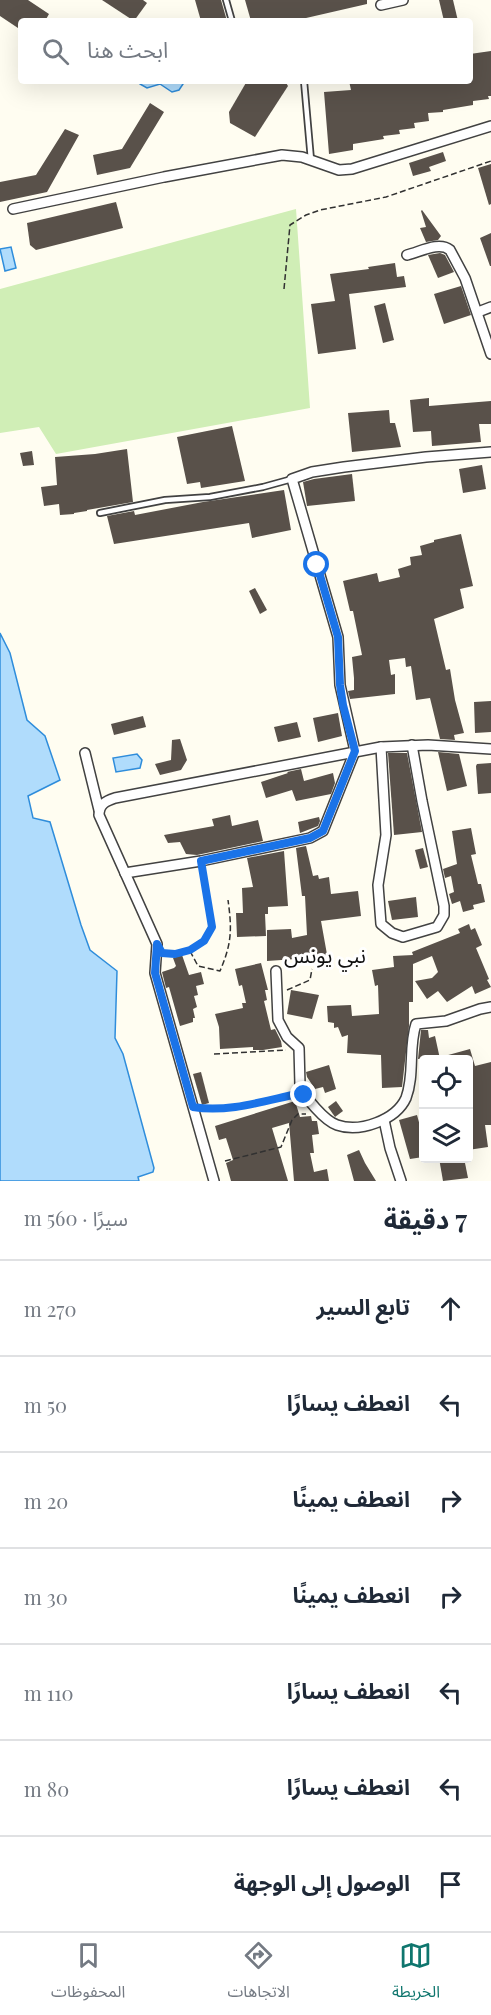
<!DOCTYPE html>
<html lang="ar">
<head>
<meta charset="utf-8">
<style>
  :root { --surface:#fff; --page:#f2f2f3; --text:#1f2937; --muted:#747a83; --line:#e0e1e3; --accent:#0f766e }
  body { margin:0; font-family:"Playfair Display","Noto Sans Arabic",serif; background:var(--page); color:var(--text); direction:rtl }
  .controls { position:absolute; right:18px; bottom:18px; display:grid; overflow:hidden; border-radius:6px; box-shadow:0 6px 24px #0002 }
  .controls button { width:54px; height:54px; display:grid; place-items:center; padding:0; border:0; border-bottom:2px solid var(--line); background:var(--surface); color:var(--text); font:30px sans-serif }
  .stop { position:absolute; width:18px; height:18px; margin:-14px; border:4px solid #1a73e8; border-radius:50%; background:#fff }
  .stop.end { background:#1a73e8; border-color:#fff; box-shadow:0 2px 6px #0008 }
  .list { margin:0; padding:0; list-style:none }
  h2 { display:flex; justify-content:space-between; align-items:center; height:78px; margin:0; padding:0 24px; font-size:26px }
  h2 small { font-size:20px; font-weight:400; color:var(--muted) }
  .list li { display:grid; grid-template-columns:39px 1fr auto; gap:18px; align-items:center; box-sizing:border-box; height:96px; padding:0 24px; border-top:2px solid var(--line) }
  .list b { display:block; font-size:22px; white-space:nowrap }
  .list em { font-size:20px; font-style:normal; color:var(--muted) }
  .icon { flex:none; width:33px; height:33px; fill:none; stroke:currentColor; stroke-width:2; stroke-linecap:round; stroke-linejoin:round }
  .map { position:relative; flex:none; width:491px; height:1181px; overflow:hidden; direction:ltr }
  .search { position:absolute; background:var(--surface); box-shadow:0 6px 24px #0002; left:18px; right:18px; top:18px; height:66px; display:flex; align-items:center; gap:15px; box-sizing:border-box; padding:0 21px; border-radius:6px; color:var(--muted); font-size:22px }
  .sheet { height:750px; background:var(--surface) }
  nav { display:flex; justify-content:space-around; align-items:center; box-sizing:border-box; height:84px; border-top:2px solid var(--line); background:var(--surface); font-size:16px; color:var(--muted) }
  nav a { display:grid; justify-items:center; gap:3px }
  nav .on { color:var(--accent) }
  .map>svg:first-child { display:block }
  .green { fill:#d0eeb6 }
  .water { fill:#b0dcfc; stroke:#2f8ddb; stroke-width:1.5 }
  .building { fill:#59514a }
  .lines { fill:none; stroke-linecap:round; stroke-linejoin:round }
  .lane-casing { stroke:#424242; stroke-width:8 }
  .street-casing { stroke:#424242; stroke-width:12 }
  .path { stroke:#313131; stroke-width:1.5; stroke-dasharray:6 3; stroke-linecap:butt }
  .lane { stroke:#fff; stroke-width:4.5 }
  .street { stroke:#fff; stroke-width:9 }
  .route { stroke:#1a73e8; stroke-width:8 }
  .labels { text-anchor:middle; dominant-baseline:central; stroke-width:6; stroke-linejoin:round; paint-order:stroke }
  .quarter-label { font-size:21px; fill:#0f0f0f; stroke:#fff }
</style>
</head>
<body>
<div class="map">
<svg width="491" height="1181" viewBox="0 0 491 1181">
  <rect width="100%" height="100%" fill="#fffdf1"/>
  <path class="green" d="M296,209L310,408L56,454L39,427L0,433V289Z"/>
  <g class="water">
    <path d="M140,81H185L179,90L172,92L160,84L147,88L140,84Z"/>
    <path d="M11,247L16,268L5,271L0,249Z"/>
    <path d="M0,633L10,653L27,720L45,736L60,780L28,796L33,818L50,822L81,925L90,950L117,971L115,1038L123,1054L154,1168L153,1172L138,1177L139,1181H0Z"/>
    <path d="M137,754L142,760L140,768L116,772L113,758Z"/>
  </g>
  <g class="building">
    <path d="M0,0H28L49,14L45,21H21V30L0,16Z"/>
    <path d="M102,0H143L147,3L134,21Z"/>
    <path d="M195,0H221L227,21H201Z"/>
    <path d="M245,0H367V4L293,21H251Z"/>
    <path d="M439,0H453L458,21H444Z"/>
    <path d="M491,51V96H488L489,99L473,101V105L443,110V112L428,113L429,121L414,123L415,128L399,130L400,134L383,136L384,139L353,144V150L329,154L324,92L351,90L349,81H470V54Z"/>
    <path d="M247,81H285L288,86L255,137L230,123L229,112Z"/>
    <path d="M150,103L164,112L130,168L97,175L93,155L122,149Z"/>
    <path d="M65,129L79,135L47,192L0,202V182L36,175Z"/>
    <path d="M443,152L446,161L429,167L431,171L413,176L409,163Z"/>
    <path d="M491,164V204L489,205L478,168Z"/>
    <path d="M116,202L123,228L36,250L30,245L27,223Z"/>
    <path d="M422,210L441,236L438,240L426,242L420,228L426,227L421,211Z"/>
    <path d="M491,233V266H490L480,238Z"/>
    <path d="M440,253L445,255L454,272L438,278L428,255Z"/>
    <path d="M395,263L397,277L404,276L406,287L349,294L356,349L318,354L311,304L335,301L330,274L369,269L368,267Z"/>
    <path d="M461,286L471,315L444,324L434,294Z"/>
    <path d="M385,303L394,340L383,343L374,306Z"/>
    <path d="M429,398V406L491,401V424H479L481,442L432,446L431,431L413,432L410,400Z"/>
    <path d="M389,410L390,423H395L401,447L352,452L348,413Z"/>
    <path d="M232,426L245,481L201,488L200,482L187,484L177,437Z"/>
    <path d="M127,449L133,502L87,510V511L74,513V514L60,515L59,504L44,506L41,487L57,485L55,457L95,454Z"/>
    <path d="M32,451L34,465L23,466L20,453Z"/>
    <path d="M482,465L486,489L463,493L459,469Z"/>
    <path d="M352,474L355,501L307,506L303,482L314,479Z"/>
    <path d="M284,490L291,530L252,538L249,523L114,544L107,516L134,511L135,515L203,502Z"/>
    <path d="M461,534L473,586L460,589L464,608L434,619L446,670L450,669L455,700L464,733L454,735L455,740L440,739L430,698L416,700L411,666L406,667L405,658L389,660L391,675L395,674V694L350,699L348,691L354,690V678L352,657L362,655L353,611H350L343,581L377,573L379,582L400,577L398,569L411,565L410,557L422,555L420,546L434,542V540Z"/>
    <path d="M255,588L267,610L260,614L249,591Z"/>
    <path d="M491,701V732L475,733L474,702Z"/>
    <path d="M338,713L342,736L318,742L313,718Z"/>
    <path d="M143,716L146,727L114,735L111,724Z"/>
    <path d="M297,722L301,737L278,742L274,727Z"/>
    <path d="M180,739L187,760L181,770L160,775L155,764L171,760L172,740Z"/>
    <path d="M438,752L459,754L467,786L447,791Z"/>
    <path d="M388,753H407L422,832L394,835Z"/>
    <path d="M491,763V793L478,794L476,766L477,764Z"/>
    <path d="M301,769L304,781L333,773L335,783L331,794L296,801L292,790L266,798L261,782L288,773L287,772Z"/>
    <path d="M230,815L232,826L258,820L263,841L197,855L186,854L180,842L168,843L164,835L214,826L212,819Z"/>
    <path d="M319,817L320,821L318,826L300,833L298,822Z"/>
    <path d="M471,828L476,854L471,855L478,884H481L485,902L473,905L474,909L463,912L460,901L452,904L449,894L454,892L451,876L445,878L443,869L457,864L452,831Z"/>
    <path d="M306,846L313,876L318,875L319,879L329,877L331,894L358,891L361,916L321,921L328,960L311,963L310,958L267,961V930L291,929L292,938L307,935L305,896H302L296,848Z"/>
    <path d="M423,848L428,867L420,869L415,850Z"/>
    <path d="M284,851L288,906L268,907V914H265L266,936L237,937L236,913H243L242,888L253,887L247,858Z"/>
    <path d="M416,897L418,917L392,920L388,901Z"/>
    <path d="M469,924L471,930L475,928L482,945L476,948L489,979L487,980L491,987L475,994L472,986L447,1002L438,991L427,999L415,981L432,978L438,972L432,956L413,964V1002H409V1026L402,1087L382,1088L381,1055L347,1053L348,1035L342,1037L338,1027L334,1028V1023L328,1022L327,1006L351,1005L352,1016L379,1014L378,985L375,986L372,970L394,967L393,956L413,955L412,952L460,933L458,929Z"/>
    <path d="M182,955L189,975L201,972L204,984L196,986L198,995L194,996L197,1007L193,1009L195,1018H193V1022L180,1026L169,987L166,988L162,972L174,968L176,966L173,958Z"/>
    <path d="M261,963L268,990H265L267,1000L264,1001L271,1030L275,1029L281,1041L282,1047L263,1050H253V1047L220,1049L219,1027L215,1014L243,1008L242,1003H246L242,985L239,986L235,969Z"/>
    <path d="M291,990L319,995L312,1019L287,1014Z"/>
    <path d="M421,1030H428L429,1038L435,1036L440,1059H418Z"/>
    <path d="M470,1049L475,1066L491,1062V1125H485L488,1147L468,1150V1123L471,1122V1107H468V1059H442L441,1057Z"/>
    <path d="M329,1065L336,1089L325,1093L323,1087L315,1089L307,1077L306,1072Z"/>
    <path d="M201,1072L209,1103L202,1105L193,1074Z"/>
    <path d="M295,1101L300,1117L311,1116L312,1121H317L319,1134L312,1135L314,1153H310L314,1172L327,1169L329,1181H294L289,1123L272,1128L288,1181H231L226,1163L233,1160L226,1138L219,1140L215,1126Z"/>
    <path d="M336,1101L343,1111L335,1117L328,1107Z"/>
    <path d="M417,1115L423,1137V1157L410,1159L399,1120Z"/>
    <path d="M359,1150L365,1163L376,1181H354L347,1155Z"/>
    <path d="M439,1158H464L468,1178L443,1181Z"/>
  </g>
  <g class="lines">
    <g class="lane-casing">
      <g id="lane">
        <path d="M226,0L232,21"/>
        <path d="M304,81L311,160"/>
        <path d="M100,513L165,500L210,497L263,487L292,479"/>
      </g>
    </g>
    <g class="street-casing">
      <g id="street">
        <path d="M381,5L403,0"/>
        <path d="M13,209L164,177L282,155L302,157L339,170L352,169L491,126"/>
        <path d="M407,255C420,252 439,241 450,250L465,278L491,354"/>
        <path d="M478,312L491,307"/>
        <path d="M381,747L386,835L378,885L381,924L392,933L403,937L437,927L444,915V906L422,801L412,745"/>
        <path d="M85,753L99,810"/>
        <path d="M125,873L201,861L310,838L323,831L355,751L340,685L338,637L292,479L312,472L344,467L426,457L491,452"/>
        <path d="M276,971L278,1020L287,1037L299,1048L300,1085C304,1097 325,1121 337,1125C360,1133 396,1120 406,1098C415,1074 408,1048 416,1024L446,1021L480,1009L491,1007"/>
        <path d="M384,1120L390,1148L401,1181"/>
        <path d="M214,1181L155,973L157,944L99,815C99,804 106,801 115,798L381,747L428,745L491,749"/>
      </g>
    </g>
    <g class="path">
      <path d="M284,289L290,225L306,215L320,210L386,197L491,161"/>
      <path d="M190,951L198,966L220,971C232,943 232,929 228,900"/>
      <path d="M167,953C184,954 205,946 211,929C213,921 204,882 202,871"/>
      <path d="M287,990L310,980L312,969"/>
      <path d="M214,1054L286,1050"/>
      <path d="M203,1108L210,1110L292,1095"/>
      <path d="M225,1161L281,1147L292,1120L298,1114H306"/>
    </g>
    <use href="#lane" class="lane"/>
    <use href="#street" class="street"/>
  </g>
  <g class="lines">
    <path class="route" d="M304,1095L302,1091L297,1094C264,1101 227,1113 193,1107L155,973L157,944L162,953L175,954L190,950L204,941L212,927L201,861L310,838L323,831L355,751L343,705L340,685L338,637L317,565"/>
  </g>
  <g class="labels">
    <g class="quarter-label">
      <text x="325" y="954">نبي يونس</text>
    </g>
  </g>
</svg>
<div class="controls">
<button><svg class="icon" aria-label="locate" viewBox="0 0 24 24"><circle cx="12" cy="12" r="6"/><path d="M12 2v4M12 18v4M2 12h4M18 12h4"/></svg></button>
<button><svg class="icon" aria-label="layers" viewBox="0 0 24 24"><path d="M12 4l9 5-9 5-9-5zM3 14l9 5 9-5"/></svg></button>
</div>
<div class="stop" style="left:317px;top:565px"></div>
<div class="stop end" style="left:304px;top:1095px"></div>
<div class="search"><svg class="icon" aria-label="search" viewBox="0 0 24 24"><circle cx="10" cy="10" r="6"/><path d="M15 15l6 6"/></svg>ابحث هنا</div>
</div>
<section class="sheet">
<h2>7 دقيقة<small>سيرًا · 560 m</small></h2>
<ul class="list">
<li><svg class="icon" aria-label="ahead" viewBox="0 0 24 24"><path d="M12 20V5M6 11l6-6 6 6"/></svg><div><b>تابع السير</b></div><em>270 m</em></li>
<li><svg class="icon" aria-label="left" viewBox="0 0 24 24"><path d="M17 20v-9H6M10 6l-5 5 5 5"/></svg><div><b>انعطف يسارًا</b></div><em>50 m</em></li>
<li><svg class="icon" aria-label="right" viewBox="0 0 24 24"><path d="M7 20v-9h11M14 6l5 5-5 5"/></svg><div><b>انعطف يمينًا</b></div><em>20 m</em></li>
<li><svg class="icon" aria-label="right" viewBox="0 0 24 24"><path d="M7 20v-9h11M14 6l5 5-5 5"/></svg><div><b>انعطف يمينًا</b></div><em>30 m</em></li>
<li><svg class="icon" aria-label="left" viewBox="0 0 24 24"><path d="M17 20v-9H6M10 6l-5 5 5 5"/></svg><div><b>انعطف يسارًا</b></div><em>110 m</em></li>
<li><svg class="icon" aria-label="left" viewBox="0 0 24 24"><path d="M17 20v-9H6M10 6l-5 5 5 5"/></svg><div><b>انعطف يسارًا</b></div><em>80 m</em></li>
<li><svg class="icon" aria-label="arrive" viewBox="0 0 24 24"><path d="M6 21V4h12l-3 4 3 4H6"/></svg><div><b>الوصول إلى الوجهة</b></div></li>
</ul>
</section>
<nav>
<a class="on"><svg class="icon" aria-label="map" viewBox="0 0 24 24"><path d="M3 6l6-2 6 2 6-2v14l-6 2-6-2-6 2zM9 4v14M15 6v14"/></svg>الخريطة</a>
<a><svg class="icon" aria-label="directions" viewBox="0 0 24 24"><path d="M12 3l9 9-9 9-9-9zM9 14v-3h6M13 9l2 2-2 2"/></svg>الاتجاهات</a>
<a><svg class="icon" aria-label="saved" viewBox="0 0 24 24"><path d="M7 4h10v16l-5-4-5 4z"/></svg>المحفوظات</a>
</nav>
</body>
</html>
